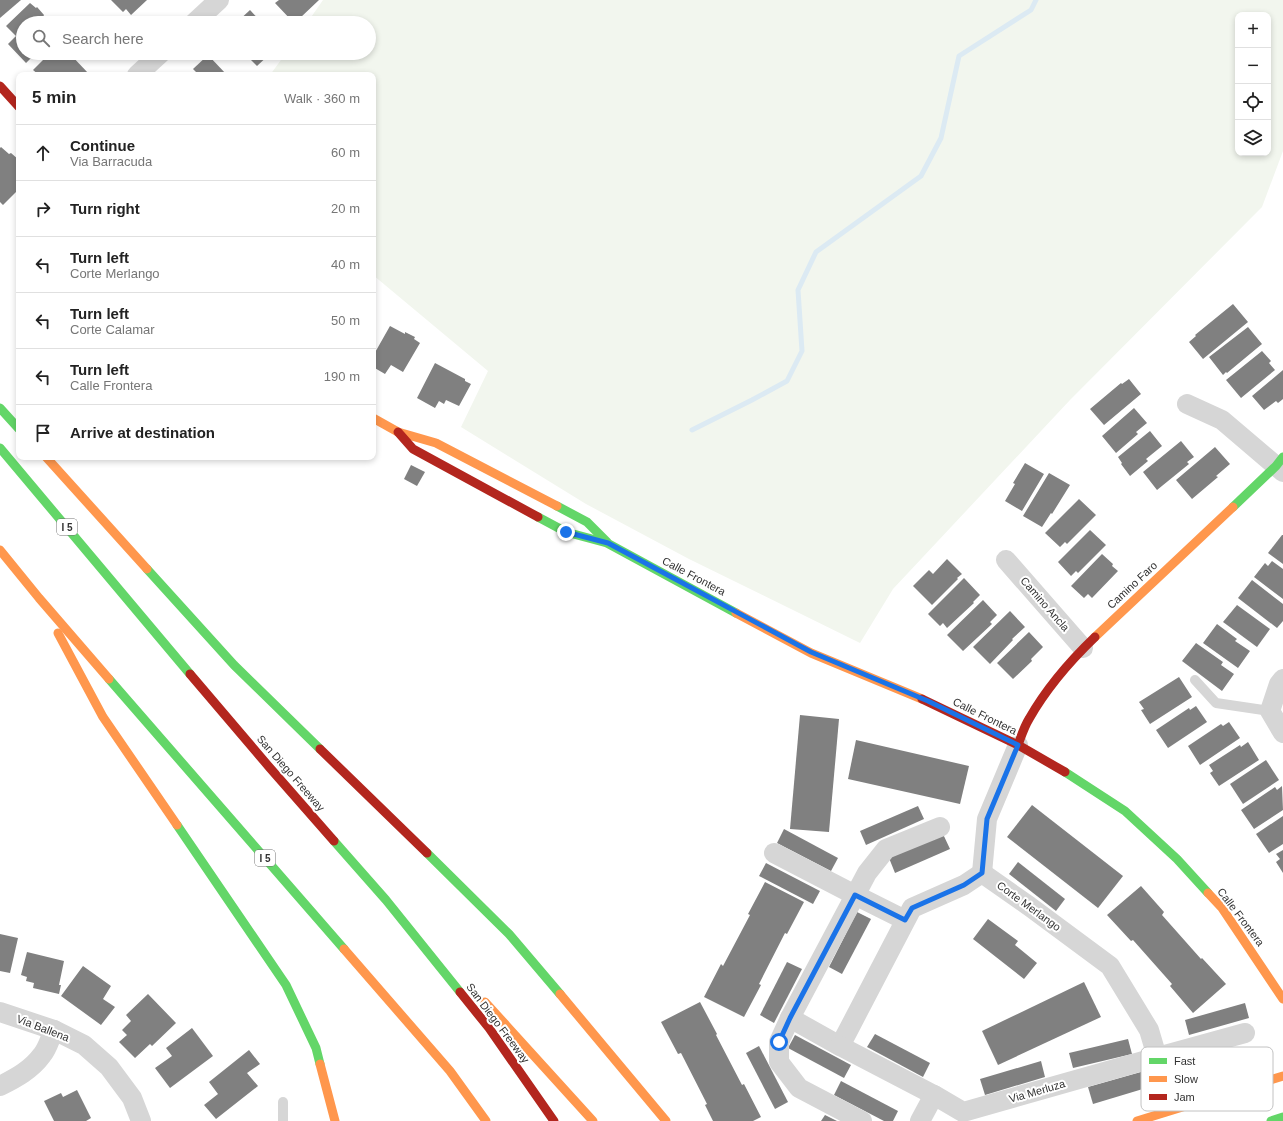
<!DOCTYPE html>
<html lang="en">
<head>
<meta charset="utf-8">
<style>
  :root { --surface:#fff; --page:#f2f2f2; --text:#222; --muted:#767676; --line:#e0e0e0 }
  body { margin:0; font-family:Helvetica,sans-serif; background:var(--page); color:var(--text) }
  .controls { position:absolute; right:12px; top:12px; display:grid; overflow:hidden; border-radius:8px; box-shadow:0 2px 6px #0003 }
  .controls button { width:36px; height:36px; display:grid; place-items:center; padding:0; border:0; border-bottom:1px solid var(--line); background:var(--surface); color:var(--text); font:20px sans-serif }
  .stop { position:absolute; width:12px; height:12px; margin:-9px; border:3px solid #1a73e8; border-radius:50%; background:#fff }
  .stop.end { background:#1a73e8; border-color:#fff; box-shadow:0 1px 4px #0008 }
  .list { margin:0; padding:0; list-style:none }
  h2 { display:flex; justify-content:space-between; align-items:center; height:52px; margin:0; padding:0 16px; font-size:17px }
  h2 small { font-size:13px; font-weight:400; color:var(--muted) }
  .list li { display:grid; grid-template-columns:26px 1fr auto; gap:12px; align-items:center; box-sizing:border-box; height:56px; padding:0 16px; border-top:1px solid var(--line) }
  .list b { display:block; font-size:15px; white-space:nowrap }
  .list p { margin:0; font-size:13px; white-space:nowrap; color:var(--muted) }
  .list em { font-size:13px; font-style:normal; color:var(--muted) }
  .icon { flex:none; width:22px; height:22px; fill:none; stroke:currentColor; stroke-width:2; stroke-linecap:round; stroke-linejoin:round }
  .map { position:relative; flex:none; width:1283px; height:1121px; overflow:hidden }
  .search { position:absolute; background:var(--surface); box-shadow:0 2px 6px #0003; left:16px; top:16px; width:360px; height:44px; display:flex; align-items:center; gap:10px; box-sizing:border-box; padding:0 14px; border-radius:22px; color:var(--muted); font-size:15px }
  .panel { position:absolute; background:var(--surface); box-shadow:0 2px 6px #0003; left:16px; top:72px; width:360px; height:388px; border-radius:8px }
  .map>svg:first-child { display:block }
  .green { fill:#f2f6ee; fill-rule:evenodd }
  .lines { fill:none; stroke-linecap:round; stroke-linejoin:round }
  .stream { stroke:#dceaf3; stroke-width:5 }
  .building { fill:#808080 }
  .lane { stroke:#d6d6d6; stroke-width:10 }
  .street { stroke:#d6d6d6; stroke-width:20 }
  .fast { stroke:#63d668; stroke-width:9 }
  .slow { stroke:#ff974d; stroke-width:9 }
  .jam { stroke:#b3261e; stroke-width:9 }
  .route { stroke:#1a73e8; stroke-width:5 }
  .labels { text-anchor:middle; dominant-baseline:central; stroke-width:4; stroke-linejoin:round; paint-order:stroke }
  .shield { fill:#fff; stroke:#707070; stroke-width:1 }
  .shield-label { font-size:10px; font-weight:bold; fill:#323232 }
  .street-label { font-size:11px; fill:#323232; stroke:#fff }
  .key { fill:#fff; stroke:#c2c2c2; stroke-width:1 }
  .key-label { font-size:11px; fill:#323232 }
</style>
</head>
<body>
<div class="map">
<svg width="1283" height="1121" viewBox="0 0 1283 1121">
  <rect width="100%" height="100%" fill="#fff"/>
  <path class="green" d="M323,0H1283V151L1262,207L1070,400L893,589L860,643L689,559L586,504L461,427L488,371L373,275V75H270L286,53H369V23H307ZM1238,15H1268V153H1238Z"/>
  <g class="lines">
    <path class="stream" d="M692,430L752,400L787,381L802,351L798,290L816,252L921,176L941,138L959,56L1031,10L1036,0"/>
  </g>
  <g class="building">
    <path d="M0,0H21L0,18Z"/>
    <path d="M111,0H147L131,15L126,9L123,12Z"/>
    <path d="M279,0H319L300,18L299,16L293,22L275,3Z"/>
    <path d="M30,3L36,8L37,7L44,15L43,17L49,23H23V53H36L26,63L8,44L16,36L6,26Z"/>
    <path d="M250,10L262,23H236Z"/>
    <path d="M50,53H69L89,74L88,75H39L33,70Z"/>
    <path d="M244,53H271L257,66Z"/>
    <path d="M208,55L227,75H199L193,69Z"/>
    <path d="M1,147L9,154L11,153L19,160V168L17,170L19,172V177L17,180L19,182V189L3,205L0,202V148Z"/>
    <path d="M1233,304L1248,322L1203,359L1189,342L1196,336L1195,335Z"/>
    <path d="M390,326L405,334V332L415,337L414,339L420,343L403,372L391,365L385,374L373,367V356Z"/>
    <path d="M1248,327L1262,344L1227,373L1226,372L1223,375L1209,357Z"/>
    <path d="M1262,351L1271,361L1269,363L1275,370L1241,398L1226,380Z"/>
    <path d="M435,363L465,379V381L471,384L459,406L446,400L444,404L439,401L435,408L417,398Z"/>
    <path d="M1283,370V399L1278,403L1276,401L1264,410L1252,396Z"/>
    <path d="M1129,379L1141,394L1104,425L1090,409L1121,383L1122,384Z"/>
    <path d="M1134,408L1147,423L1136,432L1138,434L1116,453L1102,436Z"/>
    <path d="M1150,431L1162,446L1146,459L1148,461L1130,476L1121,464L1122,463L1118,457Z"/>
    <path d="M1181,441L1194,457L1187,462L1189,464L1157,490L1143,472Z"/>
    <path d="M1215,447L1230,464L1216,476L1218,477L1192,499L1176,480Z"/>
    <path d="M1025,463L1044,474L1022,511L1005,501L1015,484L1013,483Z"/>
    <path d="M411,465L425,472L417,486L404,479Z"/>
    <path d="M1049,473L1070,485L1052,514L1051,513L1042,527L1023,516Z"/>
    <path d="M1079,499L1096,515L1067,544L1065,542L1060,547L1045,533Z"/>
    <path d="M1090,530L1106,545L1078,573L1076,571L1071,576L1058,562Z"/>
    <path d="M1282,535H1283V564L1268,553Z"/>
    <path d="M1102,554L1113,564L1112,566L1118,571L1092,598L1088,594L1084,598L1071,586Z"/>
    <path d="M947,559L962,574L957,578L958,579L932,605L913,586L929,570L933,574Z"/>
    <path d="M1272,561L1283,569V599L1254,577L1265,563L1268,566Z"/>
    <path d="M964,578L980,595L973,602L974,603L947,628L943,623L940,626L928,614Z"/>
    <path d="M1252,580L1283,604V621L1277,628L1238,598Z"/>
    <path d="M983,600L997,615L990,622L992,624L963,651L947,635Z"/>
    <path d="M1237,605L1270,629L1257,647L1223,622Z"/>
    <path d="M1010,611L1025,627L1012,639L1013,640L990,664L973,647Z"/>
    <path d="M1217,624L1237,639L1235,641L1250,651L1238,668L1203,643Z"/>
    <path d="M1029,632L1043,647L1031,659L1032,661L1013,679L997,663Z"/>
    <path d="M1196,643L1223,662L1221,665L1234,674L1222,691L1182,661Z"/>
    <path d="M1179,677L1192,697L1150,724L1141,710L1144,709L1139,702Z"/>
    <path d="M1196,706L1207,722L1168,748L1156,730L1189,708L1190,710Z"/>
    <path d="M800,715L839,719L829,832L790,829Z"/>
    <path d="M1229,722L1240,738L1200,765L1188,746L1221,724L1223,726Z"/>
    <path d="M856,740L969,766L960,804L848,779Z"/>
    <path d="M1248,742L1259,760L1219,786L1210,773L1213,771L1209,765L1240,745L1241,747Z"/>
    <path d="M1266,760L1279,780L1243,804L1230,784Z"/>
    <path d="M1282,786L1283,810L1254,829L1241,810L1275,787L1277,790Z"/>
    <path d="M1032,805L1123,876L1098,908L1007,837Z"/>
    <path d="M918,806L924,819L866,845L860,831Z"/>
    <path d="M1283,816V844L1269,853L1256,834Z"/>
    <path d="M784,829L838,858L831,871L777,843Z"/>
    <path d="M943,834L950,849L895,873L889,858Z"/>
    <path d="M1283,850V873L1276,862L1280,859L1276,854Z"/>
    <path d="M1018,862L1065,899L1056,911L1009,874Z"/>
    <path d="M766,863L820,891L813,904L759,876Z"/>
    <path d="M765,882L804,902L787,934L785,933L759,984L761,985L744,1017L704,997L721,964L723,966L750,915L748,914Z"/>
    <path d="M1141,886L1164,912L1162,915L1201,959L1202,958L1226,984L1193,1013L1170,986L1172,984L1133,940L1131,941L1107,915Z"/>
    <path d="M857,912L871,919L842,974L829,967Z"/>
    <path d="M988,919L1018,941L1015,945L1037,963L1024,979L973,939Z"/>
    <path d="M0,934L18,938L10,973L0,971Z"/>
    <path d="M27,952L64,961L59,985H61L59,994L33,988L34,983L26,981L27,977L21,975Z"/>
    <path d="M787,962L802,969L774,1023L760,1015Z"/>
    <path d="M83,966L111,986L103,999L115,1007L101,1025L61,996Z"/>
    <path d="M1084,982L1101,1017L998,1065L982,1031Z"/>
    <path d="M148,994L176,1023L152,1046L150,1044L135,1058L119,1042L127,1035L122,1030L131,1021L126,1015Z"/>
    <path d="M700,1002L717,1034L716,1035L742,1085L744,1084L761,1117L753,1121H713L705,1105L707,1104L681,1053L678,1054L661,1022Z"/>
    <path d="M1245,1003L1249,1018L1189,1035L1185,1020Z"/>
    <path d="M192,1028L213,1056L170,1088L155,1068L172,1056L166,1048Z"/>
    <path d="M875,1034L930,1063L923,1077L867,1047Z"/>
    <path d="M795,1035L851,1065L844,1078L788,1048Z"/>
    <path d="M1128,1039L1132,1054L1073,1068L1069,1053Z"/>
    <path d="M759,1046L788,1102L775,1109L746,1053Z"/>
    <path d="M249,1050L260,1064L247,1073L258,1086L216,1119L204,1105L218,1094L209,1082Z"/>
    <path d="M1041,1061L1045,1077L985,1095L980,1079Z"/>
    <path d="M1162,1066L1166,1082L1093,1104L1088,1087Z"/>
    <path d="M841,1081L898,1111L893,1121H884L834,1095Z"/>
    <path d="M77,1090L91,1118L86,1121H54L44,1101L61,1093L63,1097Z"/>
    <path d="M825,1115L837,1121H821Z"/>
  </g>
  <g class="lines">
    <g class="lane">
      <path d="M1195,680L1216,703L1270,711"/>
      <path d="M283,1102V1121"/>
    </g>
    <g class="street">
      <path d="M194,23L219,0"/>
      <path d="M137,75L161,53"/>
      <path d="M1187,404L1222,420L1283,472"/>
      <path d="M1006,560L1083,648"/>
      <path d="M1283,679L1279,684L1270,711L1283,733"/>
      <path d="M774,853L855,895L905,920"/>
      <path d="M982,873L987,819L1018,745"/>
      <path d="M0,1012L54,1030L84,1045L109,1067L132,1098L141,1121"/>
      <path d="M790,1018L840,1046L912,908L964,885L982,873L1029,906L1110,966L1149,1030L1157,1057"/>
      <path d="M840,1046L934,1095L963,1112L1157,1057L1245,1033"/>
      <path d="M0,1086C16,1078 31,1070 42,1055C48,1048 50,1038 54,1030"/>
      <path d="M862,1121L799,1088L779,1062V1042L790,1018L867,873L886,849L940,827"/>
      <path d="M920,1121L934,1095"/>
    </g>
    <g class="fast">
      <path d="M0,408L19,429"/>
      <path d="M0,448L190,674"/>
      <path d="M557,506L587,522L607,542"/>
      <path d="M1233,507L1276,466L1283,457"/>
      <path d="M538,517L566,532L607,543L736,613"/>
      <path d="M147,569L234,665L320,749"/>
      <path d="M109,679L344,949"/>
      <path d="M1065,772L1125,811L1177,859L1208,893"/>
      <path d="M177,825L286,985L316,1048L320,1064"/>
      <path d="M334,841L386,900L460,992"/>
      <path d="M427,853L509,934L560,994"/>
      <path d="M1271,1121L1283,1117"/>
    </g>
    <g class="slow">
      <path d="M373,418L398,432L436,443L557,506"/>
      <path d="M46,457L147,569"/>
      <path d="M0,550L39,598L109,679"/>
      <path d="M736,613L811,653L922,699"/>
      <path d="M58,633L103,717L177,825"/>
      <path d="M1095,637L1233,507"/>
      <path d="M1208,893L1222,908L1283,999"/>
      <path d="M344,949L450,1071L486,1121"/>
      <path d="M560,994L666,1121"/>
      <path d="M485,1002L593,1121"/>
      <path d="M320,1064L335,1121"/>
      <path d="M1137,1121L1283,1076"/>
    </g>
    <g class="jam">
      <path d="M0,86L19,107"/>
      <path d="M398,432L413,449L538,517"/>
      <path d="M190,674L270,768L334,841"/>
      <path d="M922,699L1018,745L1065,772"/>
      <path d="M1018,745C1021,737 1024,727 1029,719C1046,689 1070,661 1095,637"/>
      <path d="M320,749L427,853"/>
      <path d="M460,992L489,1028L554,1121"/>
    </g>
  </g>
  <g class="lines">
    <path class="route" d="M566,532L608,543L811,652L928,701L1018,745L987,819L982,873L964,885L912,908L905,920L855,895L790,1018L779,1042"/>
  </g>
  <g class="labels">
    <g class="shield">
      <rect x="57" y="519" width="20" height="16" rx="3"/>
      <rect x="255" y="850" width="20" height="16" rx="3"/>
    </g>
    <g class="shield-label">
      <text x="67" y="527">I 5</text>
      <text x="265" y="858">I 5</text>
    </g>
    <g class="street-label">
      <text transform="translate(694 576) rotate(28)">Calle Frontera</text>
      <text transform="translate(1132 585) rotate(-43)">Camino Faro</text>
      <text transform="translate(1045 604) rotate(49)">Camino Ancla</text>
      <text transform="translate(985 716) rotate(26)">Calle Frontera</text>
      <text transform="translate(291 773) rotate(49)">San Diego Freeway</text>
      <text transform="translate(1029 906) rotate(36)">Corte Merlango</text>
      <text transform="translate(1241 917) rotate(53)">Calle Frontera</text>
      <text transform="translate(498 1023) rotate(53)">San Diego Freeway</text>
      <text transform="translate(43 1028) rotate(21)">Via Ballena</text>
      <text transform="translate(1037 1091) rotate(-16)">Via Merluza</text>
    </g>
  </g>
  <rect x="1141" y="1047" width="132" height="64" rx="6" class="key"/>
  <rect x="1149" y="1058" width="18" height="6" fill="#63d668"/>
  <rect x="1149" y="1076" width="18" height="6" fill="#ff974d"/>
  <rect x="1149" y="1094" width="18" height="6" fill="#b3261e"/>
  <g class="key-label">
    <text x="1174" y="1065">Fast</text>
    <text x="1174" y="1083">Slow</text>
    <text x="1174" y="1101">Jam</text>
  </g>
</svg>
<div class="controls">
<button>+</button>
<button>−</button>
<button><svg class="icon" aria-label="locate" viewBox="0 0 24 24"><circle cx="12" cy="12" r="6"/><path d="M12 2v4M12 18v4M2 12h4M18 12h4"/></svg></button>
<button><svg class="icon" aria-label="layers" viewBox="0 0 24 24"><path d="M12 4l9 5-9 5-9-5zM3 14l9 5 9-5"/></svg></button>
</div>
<div class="stop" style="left:779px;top:1042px"></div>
<div class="stop end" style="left:566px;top:532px"></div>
<div class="search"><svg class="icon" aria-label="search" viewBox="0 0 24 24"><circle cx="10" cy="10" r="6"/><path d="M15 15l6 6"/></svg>Search here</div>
<section class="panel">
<h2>5 min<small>Walk · 360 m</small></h2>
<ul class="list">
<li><svg class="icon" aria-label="ahead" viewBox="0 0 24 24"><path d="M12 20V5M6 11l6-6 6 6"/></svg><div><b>Continue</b><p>Via Barracuda</p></div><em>60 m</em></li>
<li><svg class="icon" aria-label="right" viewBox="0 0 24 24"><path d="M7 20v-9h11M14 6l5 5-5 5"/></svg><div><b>Turn right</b></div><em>20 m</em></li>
<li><svg class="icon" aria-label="left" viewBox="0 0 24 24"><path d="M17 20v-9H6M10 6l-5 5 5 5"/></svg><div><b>Turn left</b><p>Corte Merlango</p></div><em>40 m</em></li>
<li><svg class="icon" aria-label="left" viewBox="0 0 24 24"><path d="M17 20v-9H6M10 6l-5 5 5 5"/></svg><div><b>Turn left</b><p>Corte Calamar</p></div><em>50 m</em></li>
<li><svg class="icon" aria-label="left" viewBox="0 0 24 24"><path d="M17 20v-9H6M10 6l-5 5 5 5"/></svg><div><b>Turn left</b><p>Calle Frontera</p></div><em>190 m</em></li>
<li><svg class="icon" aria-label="arrive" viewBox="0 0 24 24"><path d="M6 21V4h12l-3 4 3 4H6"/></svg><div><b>Arrive at destination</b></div></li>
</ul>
</section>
</div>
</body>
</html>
